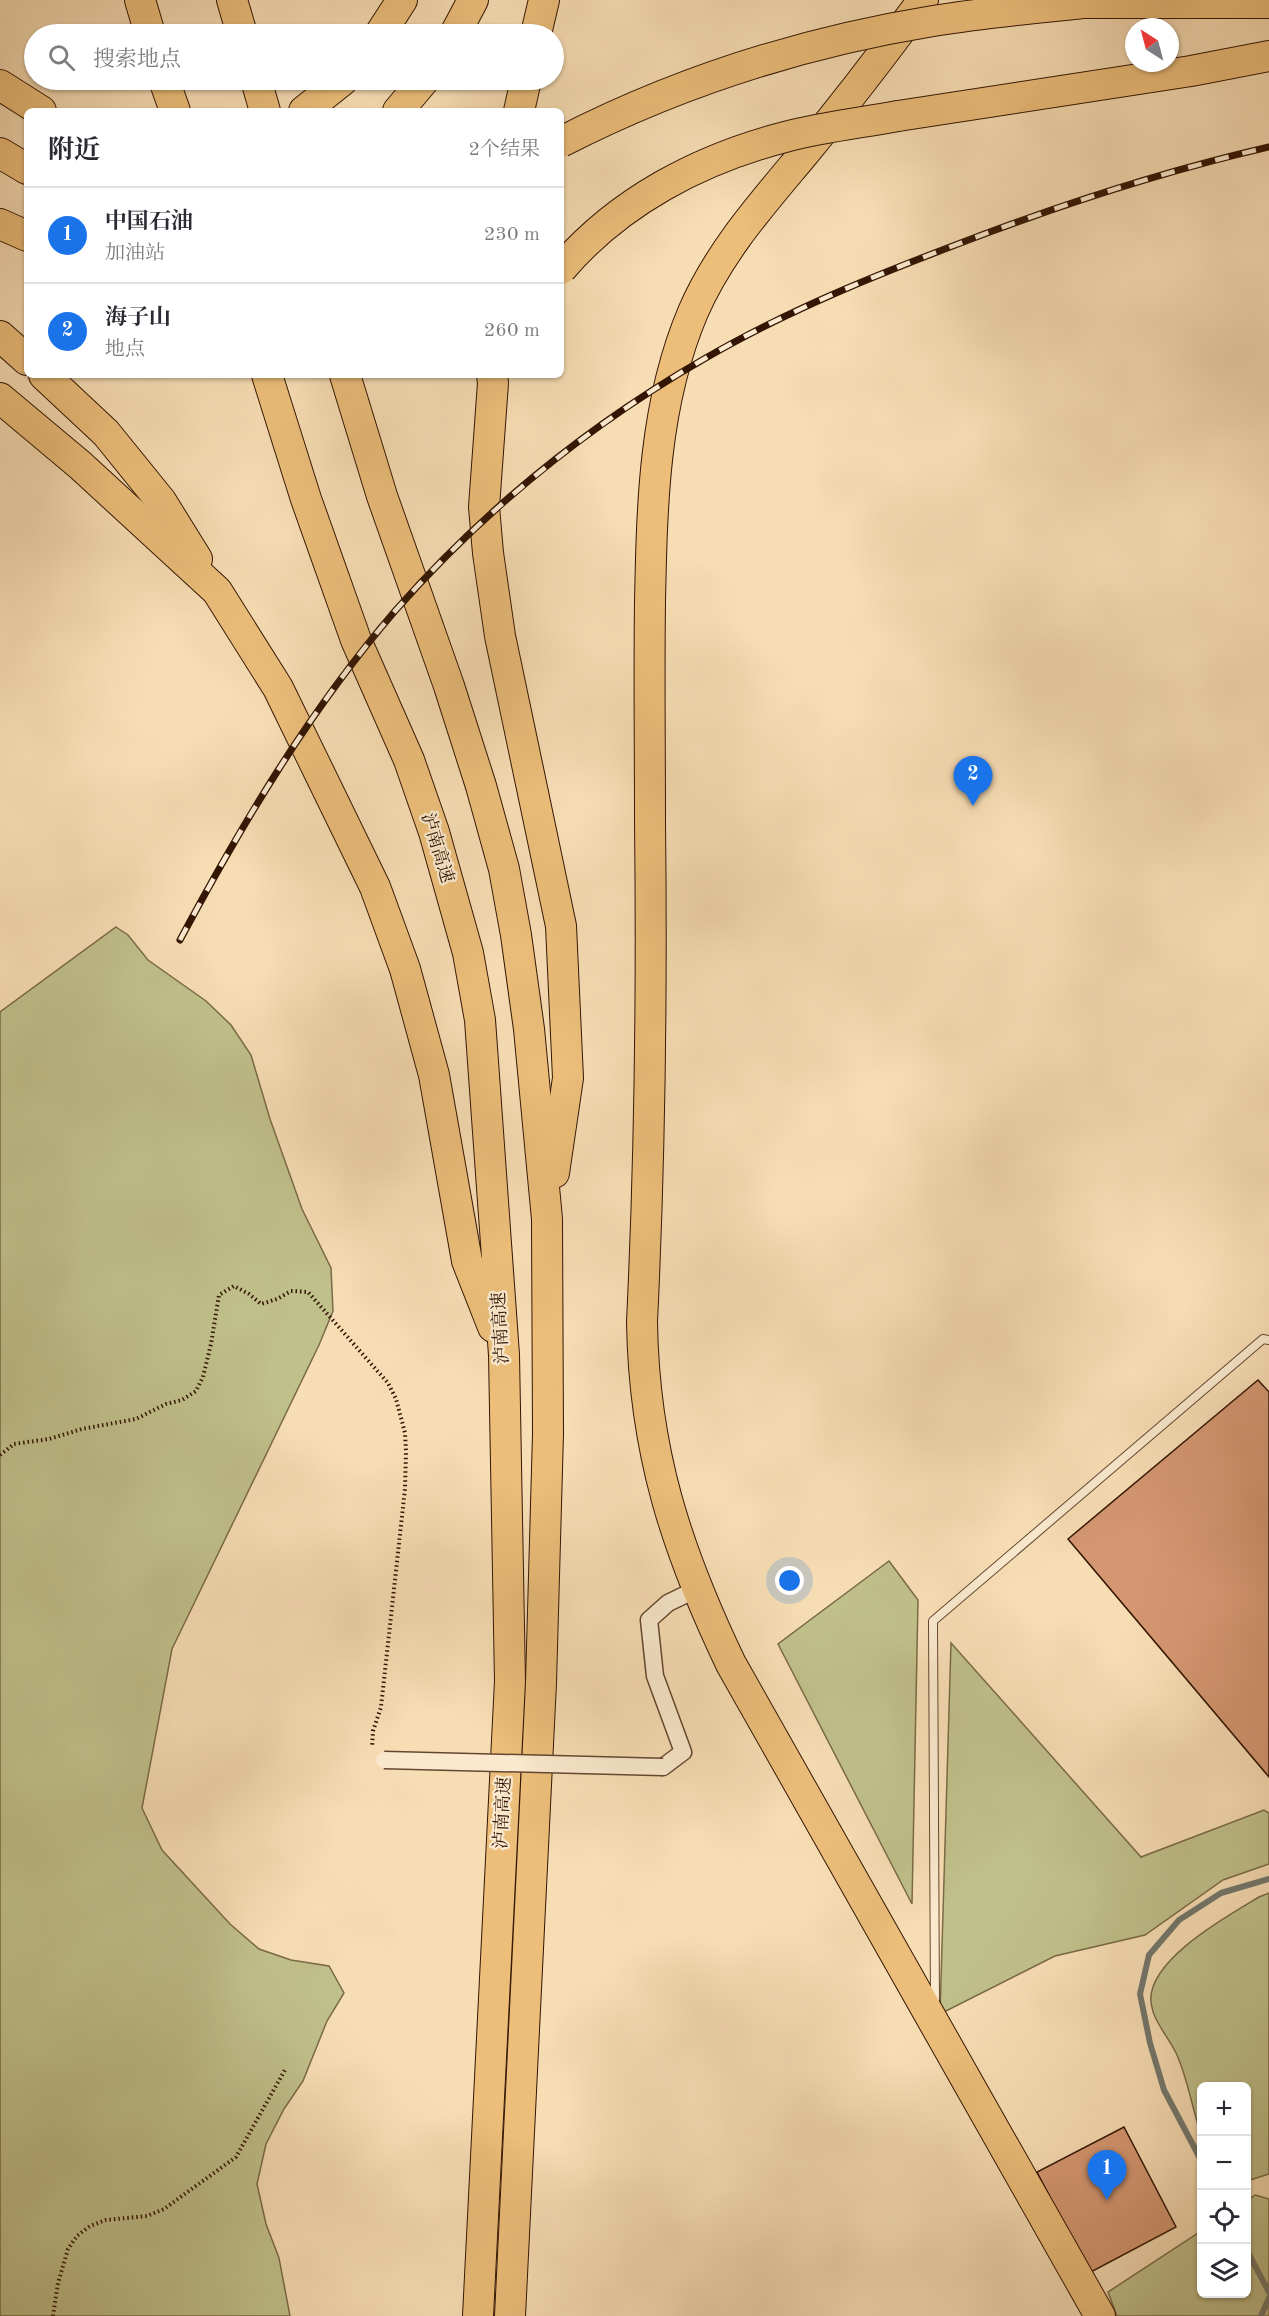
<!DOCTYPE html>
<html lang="zh">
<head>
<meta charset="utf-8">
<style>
  :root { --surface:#fff; --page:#f2f2f3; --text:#2b2b33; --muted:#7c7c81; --line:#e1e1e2; --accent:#1a73e8 }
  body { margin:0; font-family:"Old Standard TT","Noto Serif SC",serif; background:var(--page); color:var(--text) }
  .controls { position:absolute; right:18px; bottom:18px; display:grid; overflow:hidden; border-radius:9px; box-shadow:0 2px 4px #0004 }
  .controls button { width:54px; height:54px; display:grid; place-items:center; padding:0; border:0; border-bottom:2px solid var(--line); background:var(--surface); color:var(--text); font:30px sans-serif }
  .compass { position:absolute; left:1125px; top:18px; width:54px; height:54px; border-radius:50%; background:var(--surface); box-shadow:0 2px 4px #0004; rotate:324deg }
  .you { position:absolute; left:790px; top:1581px; width:21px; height:21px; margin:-15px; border:4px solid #fff; border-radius:50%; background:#1a73e8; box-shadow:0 0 0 9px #1a73e833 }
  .badge { display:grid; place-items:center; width:39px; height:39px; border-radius:50%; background:var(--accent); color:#fff; font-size:20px; font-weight:700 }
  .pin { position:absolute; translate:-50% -50px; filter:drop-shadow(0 2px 3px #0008) }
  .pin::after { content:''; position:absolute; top:32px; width:21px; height:18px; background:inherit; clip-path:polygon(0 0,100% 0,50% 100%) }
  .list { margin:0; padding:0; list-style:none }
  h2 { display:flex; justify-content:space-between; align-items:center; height:78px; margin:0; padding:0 24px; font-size:26px }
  h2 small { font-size:20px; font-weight:400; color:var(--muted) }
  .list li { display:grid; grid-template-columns:39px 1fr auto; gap:18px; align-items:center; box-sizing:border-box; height:96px; padding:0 24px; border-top:2px solid var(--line) }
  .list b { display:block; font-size:22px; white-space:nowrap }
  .list p { margin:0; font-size:20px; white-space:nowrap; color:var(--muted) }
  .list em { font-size:20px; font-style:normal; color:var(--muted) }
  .icon { flex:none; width:33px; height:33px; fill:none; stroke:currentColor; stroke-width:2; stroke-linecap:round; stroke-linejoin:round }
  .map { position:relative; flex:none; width:1269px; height:2316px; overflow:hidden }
  .search { position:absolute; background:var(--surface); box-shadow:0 2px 4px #0004; left:24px; top:24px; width:540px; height:66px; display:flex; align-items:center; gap:15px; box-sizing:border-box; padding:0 21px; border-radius:33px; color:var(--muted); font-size:22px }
  .panel { position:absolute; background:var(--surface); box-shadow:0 2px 4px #0004; left:24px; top:108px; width:540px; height:270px; border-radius:9px }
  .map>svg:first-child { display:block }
  .green { fill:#c0c08b; stroke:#7a6a47; stroke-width:1.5 }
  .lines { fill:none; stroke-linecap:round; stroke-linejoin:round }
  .stream { stroke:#74786e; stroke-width:6 }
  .building { fill:#d49772; stroke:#331503; stroke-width:1.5 }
  .lane-casing { stroke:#64472f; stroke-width:10 }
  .street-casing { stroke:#64472f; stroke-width:19 }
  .highway-casing { stroke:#331503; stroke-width:32 }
  .path { stroke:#331503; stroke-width:4; stroke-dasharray:1.5 3; stroke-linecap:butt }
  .lane { stroke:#fae9ce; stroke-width:8 }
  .street { stroke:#fae9ce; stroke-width:16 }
  .highway { stroke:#ecbe7a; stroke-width:30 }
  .rail-casing { stroke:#331503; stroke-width:7 }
  .rail { stroke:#fae9ce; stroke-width:4.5; stroke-dasharray:14; stroke-linecap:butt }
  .street-bridge-casing { stroke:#64472f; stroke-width:19; stroke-linecap:butt }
  .highway-bridge-casing { stroke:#331503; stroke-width:32; stroke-linecap:butt }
  .street-bridge { stroke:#fae9ce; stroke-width:16 }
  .highway-bridge { stroke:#ecbe7a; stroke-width:30 }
  .labels { text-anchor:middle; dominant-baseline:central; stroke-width:4.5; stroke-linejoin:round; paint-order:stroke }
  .street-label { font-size:18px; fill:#331503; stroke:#fae9ce }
</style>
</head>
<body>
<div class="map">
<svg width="1269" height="2316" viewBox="0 0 1269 2316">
  <rect width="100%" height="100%" fill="#f7ddb4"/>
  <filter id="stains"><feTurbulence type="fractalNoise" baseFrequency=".00333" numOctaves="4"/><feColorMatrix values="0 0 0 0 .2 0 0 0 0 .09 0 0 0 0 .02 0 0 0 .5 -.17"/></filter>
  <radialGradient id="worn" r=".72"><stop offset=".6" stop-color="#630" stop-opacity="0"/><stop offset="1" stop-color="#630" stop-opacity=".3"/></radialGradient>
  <g class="green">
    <path d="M116,927L128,935L148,960L206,1001L231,1025L251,1055L270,1119L302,1209L331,1268L333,1311L319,1345L172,1649L142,1808L162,1850L230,1924L259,1949L291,1960L329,1966L344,1993L327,2021L303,2081L284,2109L266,2144L257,2184L266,2224L279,2258L290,2316H0V1012Z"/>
    <path d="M889,1561L918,1600L912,1904L778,1644Z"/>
    <path d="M951,1643L1141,1857L1264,1810L1269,1813V1864L1223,1880L1145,1935L1055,1956L940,2014Z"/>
    <path d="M1269,1893V2174L1247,2181L1246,2086H1202L1201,2134C1192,2108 1188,2080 1177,2055C1169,2037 1153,2022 1151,2002C1147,1960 1229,1915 1259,1897Z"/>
    <path d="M1255,2195L1269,2199V2316H1117L1108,2292L1201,2231L1202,2294H1246L1247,2201Z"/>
  </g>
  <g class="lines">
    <g class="stream">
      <path d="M1202,2162L1164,2090L1150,2043L1140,1994L1149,1955L1179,1920L1221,1893L1269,1879"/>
      <path d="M1246,2249L1269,2292"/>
      <path d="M1261,2316L1269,2298"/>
    </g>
  </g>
  <g class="building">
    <path d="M1258,1380L1269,1392V1777L1068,1539Z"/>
    <path d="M1124,2127L1176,2227L1089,2273L1037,2172Z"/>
  </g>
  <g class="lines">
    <g class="lane-casing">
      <path id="lane" d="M935,2006L933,1621L1263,1339L1269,1340"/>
    </g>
    <g class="street-casing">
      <path id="street" d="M663,1767L683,1752L655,1676L649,1620L668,1603L697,1589"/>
    </g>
    <g class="highway-casing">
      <g id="highway">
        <path d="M140,0L150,34"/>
        <path d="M232,0L242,34"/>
        <path d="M923,0C884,53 844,105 802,156C761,205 719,252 693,312C654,404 652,503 650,602C649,675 650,748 650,821C652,988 650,1155 642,1322C644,1451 676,1549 731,1664L1100,2316"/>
        <path d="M1083,3H1269"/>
        <path d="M380,34L402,0"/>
        <path d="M455,34L473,0"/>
        <path d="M536,34L544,0"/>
        <path d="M164,80L175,111"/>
        <path d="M256,80L265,111"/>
        <path d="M0,85L41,111"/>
        <path d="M304,111L343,80"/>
        <path d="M398,111L424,80"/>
        <path d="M519,111L526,80"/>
        <path d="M898,116L1191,71L1269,56"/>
        <path d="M0,153L27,169"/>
        <path d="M0,224L27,236"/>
        <path d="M0,336L27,360"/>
        <path d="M44,375L106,433L161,501L197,559"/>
        <path d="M267,375L306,499L356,640L409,760L434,832L468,953L480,1020L504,1355L510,1681L478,2316"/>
        <path d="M345,375L382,496L449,686L481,786L504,869L516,935L529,1029L547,1219L548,1434L541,1683L510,2316"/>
        <path d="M492,375L493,383L484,507L488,553L500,636L561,926L568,1078L554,1173"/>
        <path d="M0,398L80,465L217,591L278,688L375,887L405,969L434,1075L467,1261L493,1327"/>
      </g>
    </g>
    <g class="path">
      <path d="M0,1455L14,1444L49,1439L82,1429L136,1419L166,1404L182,1400L196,1391L203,1377L211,1344L219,1295L234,1286L249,1294L261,1304L277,1299L291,1291L308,1292L388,1383L396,1399L405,1433L406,1452L405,1489L381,1707L373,1731L372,1747"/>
      <path d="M53,2316L58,2283L68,2249L77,2236L90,2226L106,2220L147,2216L164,2209L236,2157L286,2068"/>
    </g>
    <use href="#lane" class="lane"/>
    <use href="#street" class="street"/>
    <use href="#highway" class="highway"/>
    <g class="rail-casing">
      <path id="rail" d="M180,940C242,824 309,711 395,611C483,511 589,425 704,359C793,307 891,269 987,233C1079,199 1173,169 1269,147"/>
    </g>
    <use href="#rail" class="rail"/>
    <g class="street-bridge-casing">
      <path id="street-bridge" d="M384,1760L663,1767"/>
    </g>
    <g class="highway-bridge-casing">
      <g id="highway-bridge">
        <path d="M561,142C678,82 804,42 933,21C983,13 1033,8 1083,3"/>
        <path d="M561,269C619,201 700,159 785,137C822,127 860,123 898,116"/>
      </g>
    </g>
    <use href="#street-bridge" class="street-bridge"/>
    <use href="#highway-bridge" class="highway-bridge"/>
  </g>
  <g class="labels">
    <g class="street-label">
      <text transform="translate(437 848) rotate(73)">泸南高速</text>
      <text transform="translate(501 1328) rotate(-93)">泸南高速</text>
      <text transform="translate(503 1813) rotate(-87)">泸南高速</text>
    </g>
  </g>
  <rect width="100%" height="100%" filter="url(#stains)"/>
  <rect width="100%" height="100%" fill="url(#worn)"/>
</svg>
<div class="controls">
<button>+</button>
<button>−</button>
<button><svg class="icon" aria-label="locate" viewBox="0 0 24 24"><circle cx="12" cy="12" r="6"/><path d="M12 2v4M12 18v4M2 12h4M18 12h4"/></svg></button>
<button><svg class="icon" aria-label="layers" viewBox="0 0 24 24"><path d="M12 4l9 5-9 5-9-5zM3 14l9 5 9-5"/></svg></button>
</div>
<svg class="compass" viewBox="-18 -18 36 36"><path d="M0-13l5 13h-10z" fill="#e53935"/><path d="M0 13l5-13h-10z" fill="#7c7c81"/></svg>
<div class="you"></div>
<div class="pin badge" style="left:1107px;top:2200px">1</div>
<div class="pin badge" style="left:973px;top:806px">2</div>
<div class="search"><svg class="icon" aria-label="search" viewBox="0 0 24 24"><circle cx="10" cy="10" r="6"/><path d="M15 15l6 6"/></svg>搜索地点</div>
<section class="panel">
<h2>附近<small>2个结果</small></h2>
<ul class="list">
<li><span class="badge">1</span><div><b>中国石油</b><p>加油站</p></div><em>230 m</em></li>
<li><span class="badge">2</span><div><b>海子山</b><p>地点</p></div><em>260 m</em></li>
</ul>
</section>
</div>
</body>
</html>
